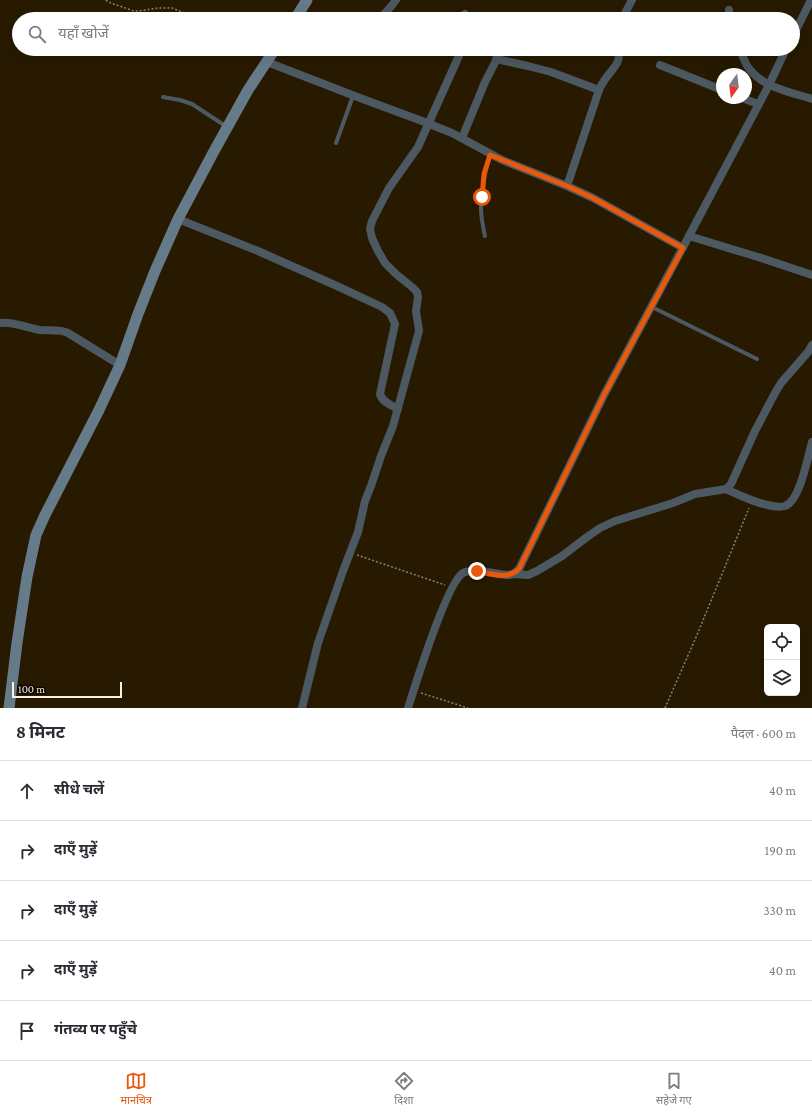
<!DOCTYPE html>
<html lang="hi">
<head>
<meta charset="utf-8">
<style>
  :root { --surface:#fff; --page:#f7f7f7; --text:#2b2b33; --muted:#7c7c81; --line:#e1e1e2; --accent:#ea580c }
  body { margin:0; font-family:"Crimson Pro","Noto Sans Devanagari",serif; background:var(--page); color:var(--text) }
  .controls { position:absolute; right:12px; bottom:12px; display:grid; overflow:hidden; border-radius:6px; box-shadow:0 4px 16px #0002 }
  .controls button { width:36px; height:36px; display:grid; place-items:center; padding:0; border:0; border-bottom:1px solid var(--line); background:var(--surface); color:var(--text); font:20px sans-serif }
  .compass { position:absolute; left:716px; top:68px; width:36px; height:36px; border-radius:50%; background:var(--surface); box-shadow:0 4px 16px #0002; rotate:194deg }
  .scale { position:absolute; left:12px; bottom:10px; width:110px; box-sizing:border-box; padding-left:4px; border:2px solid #faf0df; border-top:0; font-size:11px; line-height:14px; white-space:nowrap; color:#faf0df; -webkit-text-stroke:3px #0c0600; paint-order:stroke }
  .stop { position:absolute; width:12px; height:12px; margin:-9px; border:3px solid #ea580c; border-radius:50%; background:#fff }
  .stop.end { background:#ea580c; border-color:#fff; box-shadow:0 1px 4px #0008 }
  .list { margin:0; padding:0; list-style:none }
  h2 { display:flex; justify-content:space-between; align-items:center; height:52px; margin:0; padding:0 16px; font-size:17px }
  h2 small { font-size:13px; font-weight:400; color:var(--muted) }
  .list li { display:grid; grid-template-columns:26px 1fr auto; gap:12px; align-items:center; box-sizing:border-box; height:60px; padding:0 16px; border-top:1px solid var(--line) }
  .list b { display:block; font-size:15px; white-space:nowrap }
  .list em { font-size:13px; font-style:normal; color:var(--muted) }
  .icon { flex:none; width:22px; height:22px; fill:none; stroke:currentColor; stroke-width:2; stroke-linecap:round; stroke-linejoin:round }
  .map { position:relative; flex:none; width:812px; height:708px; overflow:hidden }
  .search { position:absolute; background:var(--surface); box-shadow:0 4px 16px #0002; left:12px; right:12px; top:12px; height:44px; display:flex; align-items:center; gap:10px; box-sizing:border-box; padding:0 14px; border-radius:22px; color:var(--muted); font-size:15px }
  .sheet { height:352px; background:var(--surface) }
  nav { display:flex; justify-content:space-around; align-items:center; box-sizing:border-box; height:56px; border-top:1px solid var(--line); background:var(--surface); font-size:11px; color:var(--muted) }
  nav a { display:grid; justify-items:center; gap:2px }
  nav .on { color:var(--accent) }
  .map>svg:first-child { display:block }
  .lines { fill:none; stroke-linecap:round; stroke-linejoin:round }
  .path { stroke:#8d816b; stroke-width:1.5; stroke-dasharray:2 2; stroke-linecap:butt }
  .lane { stroke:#4c5962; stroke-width:4 }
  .street { stroke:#4c5962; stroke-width:8 }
  .secondary { stroke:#667b8a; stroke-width:11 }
  .route { stroke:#ea580c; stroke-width:5 }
</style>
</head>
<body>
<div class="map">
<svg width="812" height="708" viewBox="0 0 812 708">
  <rect width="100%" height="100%" fill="#281a00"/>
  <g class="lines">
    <g class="path">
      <path d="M106,0L108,2L134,11H139L158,8H172L199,19"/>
      <path d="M357,555L445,585"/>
      <path d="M421,693L468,708"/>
      <path d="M665,708L697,635L749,508"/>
    </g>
    <g class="lane">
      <path d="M163,97L180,100L192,104L227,127"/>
      <path d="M336,143L353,96"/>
      <path d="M485,236C483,227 481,217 481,208C481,189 485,172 490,155"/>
      <path d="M652,307L757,359"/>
    </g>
    <g class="street">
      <path d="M729,10L731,19"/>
      <path d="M300,13L312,19"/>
      <path d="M465,14L468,19"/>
      <path d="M377,19C385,15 391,7 396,0"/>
      <path d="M622,19L632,0"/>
      <path d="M793,36L811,0"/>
      <path d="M527,49L533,52"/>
      <path d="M740,49C742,55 744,61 748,67C761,87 790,92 812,99"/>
      <path d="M496,59L528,66L551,72L599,90"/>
      <path d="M267,62L360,98L422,121L452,133L502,160L567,186L593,198L683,248"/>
      <path d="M660,65L722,90"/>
      <path d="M742,98L758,104"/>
      <path d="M462,138L485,82L502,49"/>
      <path d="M567,186L599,90C600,87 602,84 604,81C610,71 623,62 618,49"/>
      <path d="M178,219L258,251L337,286L382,307L390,313L395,324L380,394C382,402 391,405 398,409"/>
      <path d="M689,236L758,257L812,275"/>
      <path d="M0,323C14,321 26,328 40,330C50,331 59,329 68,333L120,365"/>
      <path d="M726,489C739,495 770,510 785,506C800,501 808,456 812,442"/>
      <path d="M513,574L528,575L537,571L562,556L587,537L600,528L615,521L673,503L695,494L726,489L731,484L755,431L775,393L781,383L808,352L812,345"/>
      <path d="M302,708L318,643L343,571L358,532L365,501L371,486L381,456L393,426L419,331L416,311L418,297L417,292L412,287L396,274L385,263L378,251L372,238L370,229L372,221L389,188L418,147L462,49"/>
      <path d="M408,708C415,686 447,582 463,573C474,567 496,575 509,575L513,574L519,569L604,395L689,236L769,85L786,49"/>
    </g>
    <g class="secondary">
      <path d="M295,19L307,0"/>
      <path d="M9,708L17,643L27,577L36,535L45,515L99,410L120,365L138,314L155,271L178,219L213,153L248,90L275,49"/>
    </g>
  </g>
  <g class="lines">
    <path class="route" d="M477,571C491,574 508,580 519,569L604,395L683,248L593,198L567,186L490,155L484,174L482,197"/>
  </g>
</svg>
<div class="controls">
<button><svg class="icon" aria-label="locate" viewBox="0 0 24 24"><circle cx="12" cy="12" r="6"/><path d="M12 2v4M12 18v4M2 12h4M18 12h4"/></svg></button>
<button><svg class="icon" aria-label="layers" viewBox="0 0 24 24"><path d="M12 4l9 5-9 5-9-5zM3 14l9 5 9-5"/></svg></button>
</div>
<svg class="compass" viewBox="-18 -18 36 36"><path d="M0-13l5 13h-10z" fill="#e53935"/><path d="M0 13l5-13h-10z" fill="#7c7c81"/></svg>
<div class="scale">100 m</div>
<div class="stop" style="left:482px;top:197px"></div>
<div class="stop end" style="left:477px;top:571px"></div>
<div class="search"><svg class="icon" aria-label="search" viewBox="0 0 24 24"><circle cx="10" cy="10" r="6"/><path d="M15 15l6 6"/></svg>यहाँ खोजें</div>
</div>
<section class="sheet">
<h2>8 मिनट<small>पैदल · 600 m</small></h2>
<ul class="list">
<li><svg class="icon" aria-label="ahead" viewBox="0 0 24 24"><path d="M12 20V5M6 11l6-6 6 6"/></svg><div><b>सीधे चलें</b></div><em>40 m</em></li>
<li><svg class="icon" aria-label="right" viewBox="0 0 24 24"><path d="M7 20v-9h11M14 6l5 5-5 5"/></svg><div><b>दाएँ मुड़ें</b></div><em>190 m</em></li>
<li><svg class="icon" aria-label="right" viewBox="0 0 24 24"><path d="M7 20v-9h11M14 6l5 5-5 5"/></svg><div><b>दाएँ मुड़ें</b></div><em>330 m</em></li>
<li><svg class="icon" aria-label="right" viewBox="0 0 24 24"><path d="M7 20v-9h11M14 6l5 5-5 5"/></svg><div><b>दाएँ मुड़ें</b></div><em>40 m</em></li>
<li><svg class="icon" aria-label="arrive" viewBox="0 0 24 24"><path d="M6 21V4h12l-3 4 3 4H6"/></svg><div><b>गंतव्य पर पहुँचे</b></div></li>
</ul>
</section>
<nav>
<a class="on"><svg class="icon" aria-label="map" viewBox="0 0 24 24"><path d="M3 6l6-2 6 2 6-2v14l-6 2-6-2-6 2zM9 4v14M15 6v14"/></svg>मानचित्र</a>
<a><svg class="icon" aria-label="directions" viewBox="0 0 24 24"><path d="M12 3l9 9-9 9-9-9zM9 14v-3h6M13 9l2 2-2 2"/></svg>दिशा</a>
<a><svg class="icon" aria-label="saved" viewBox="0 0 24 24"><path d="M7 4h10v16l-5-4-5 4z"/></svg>सहेजे गए</a>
</nav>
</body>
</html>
